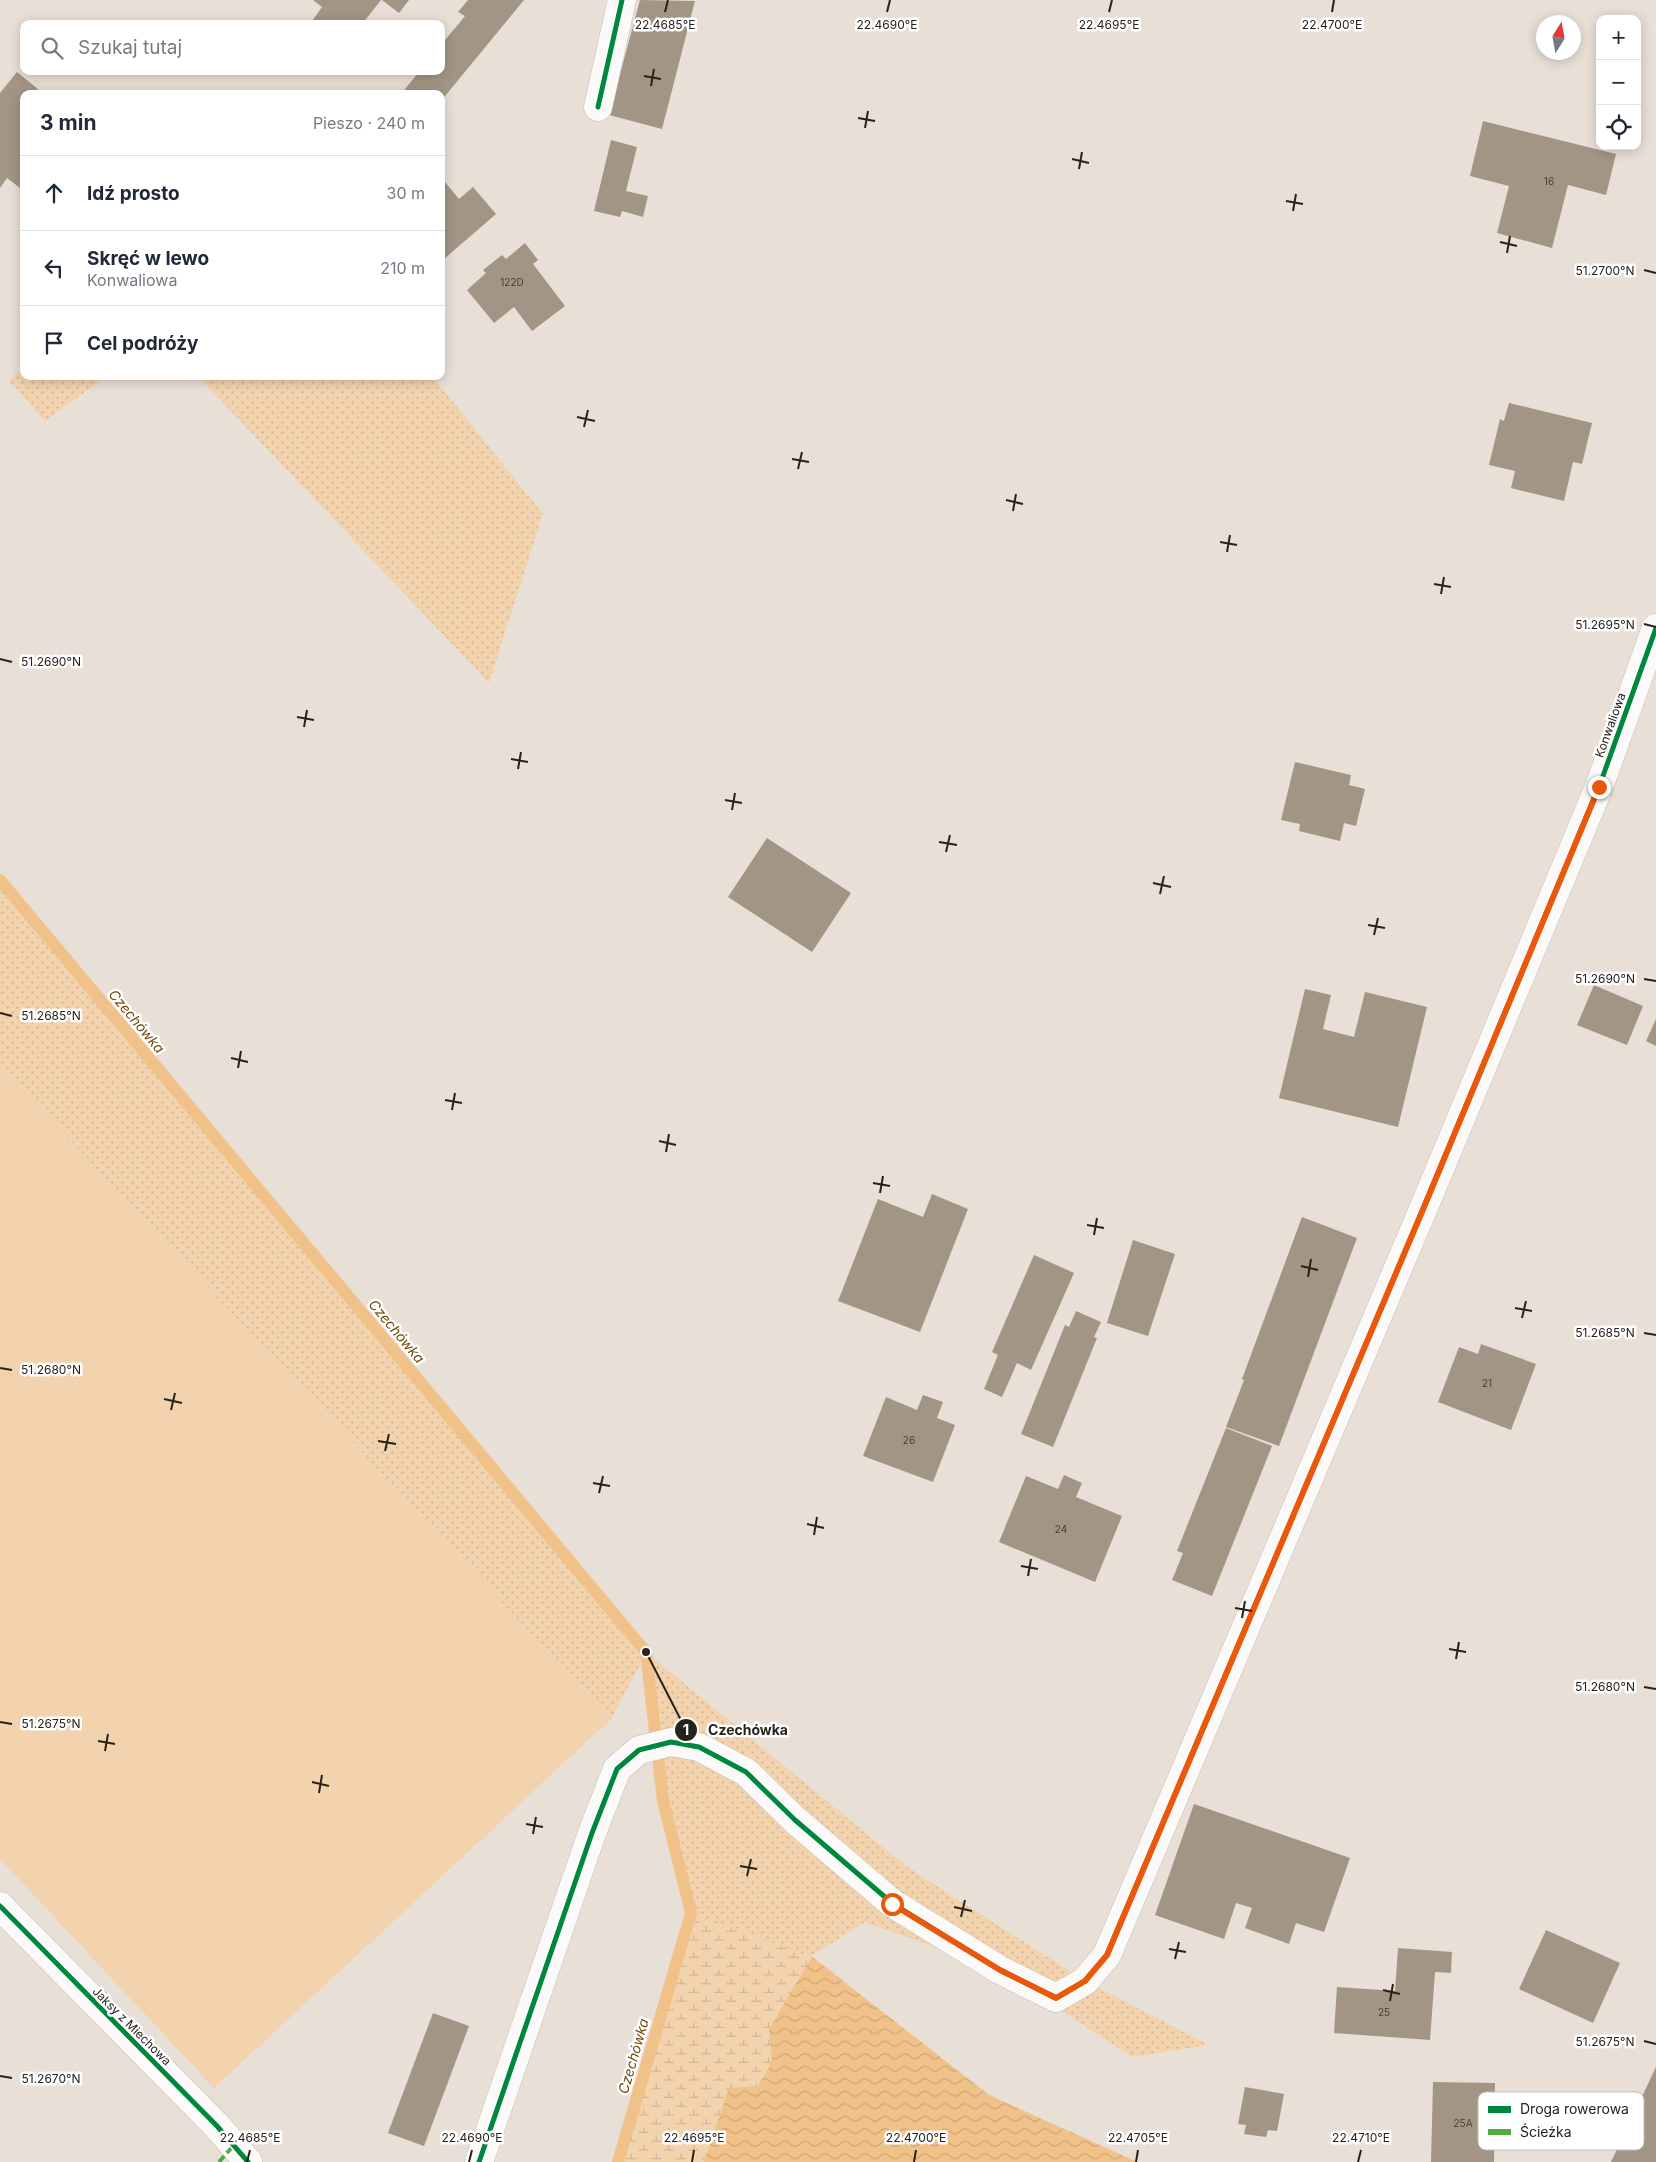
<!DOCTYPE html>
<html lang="pl">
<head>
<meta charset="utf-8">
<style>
  :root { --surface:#fff; --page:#f6f6f7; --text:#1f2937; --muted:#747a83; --line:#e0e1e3 }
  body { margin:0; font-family:Inter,sans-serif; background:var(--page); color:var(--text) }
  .controls { position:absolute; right:15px; top:15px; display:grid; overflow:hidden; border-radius:10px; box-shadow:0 2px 12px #0003 }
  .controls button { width:45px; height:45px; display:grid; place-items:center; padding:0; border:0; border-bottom:1px solid var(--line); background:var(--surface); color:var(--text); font:25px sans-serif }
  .compass { position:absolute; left:1536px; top:15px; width:45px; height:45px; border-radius:50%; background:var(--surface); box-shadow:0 2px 12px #0003; rotate:11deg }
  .stop { position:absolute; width:15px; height:15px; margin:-11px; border:4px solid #ea580c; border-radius:50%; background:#fff }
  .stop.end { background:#ea580c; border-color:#fff; box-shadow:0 1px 5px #0008 }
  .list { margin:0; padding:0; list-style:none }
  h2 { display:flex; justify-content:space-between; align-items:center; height:65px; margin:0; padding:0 20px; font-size:21px }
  h2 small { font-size:16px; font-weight:400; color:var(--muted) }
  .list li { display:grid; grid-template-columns:32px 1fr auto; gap:15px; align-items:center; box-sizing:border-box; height:75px; padding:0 20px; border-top:1px solid var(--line) }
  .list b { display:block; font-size:19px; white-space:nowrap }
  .list p { margin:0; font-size:16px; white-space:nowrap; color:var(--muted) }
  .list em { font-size:16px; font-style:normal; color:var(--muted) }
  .icon { flex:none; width:28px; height:28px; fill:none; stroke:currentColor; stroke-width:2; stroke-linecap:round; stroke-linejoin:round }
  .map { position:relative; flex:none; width:1656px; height:2162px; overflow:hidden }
  .search { position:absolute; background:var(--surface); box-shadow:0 2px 12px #0003; left:20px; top:20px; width:425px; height:55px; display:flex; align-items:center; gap:12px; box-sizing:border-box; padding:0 18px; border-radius:10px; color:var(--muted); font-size:19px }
  .panel { position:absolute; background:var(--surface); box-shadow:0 2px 12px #0003; left:20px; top:90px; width:425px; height:290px; border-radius:10px }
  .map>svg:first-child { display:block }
  .grass { fill:url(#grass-dots) }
  .wetland { fill:url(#wetland-marsh) }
  .pitch { fill:#f2d3ad }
  .water { fill:url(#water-waves) }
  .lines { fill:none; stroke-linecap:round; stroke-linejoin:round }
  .stream { stroke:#f0c289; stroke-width:12 }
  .building { fill:#a29585 }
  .minor-casing { stroke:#c4beb7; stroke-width:29 }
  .minor { stroke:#fcfaf9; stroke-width:28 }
  .quiet { stroke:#53aa43; stroke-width:4; stroke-dasharray:8 4; stroke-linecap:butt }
  .cycleway-casing { stroke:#fff; stroke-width:8 }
  .cycleway { stroke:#00873e; stroke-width:5 }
  .route { stroke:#ea580c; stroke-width:6 }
  .ticks { fill:none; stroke:#27221b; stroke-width:2 }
  .labels { text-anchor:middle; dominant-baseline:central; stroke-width:5; stroke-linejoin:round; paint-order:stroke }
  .number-label { font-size:10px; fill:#463f36 }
  .street-label { font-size:12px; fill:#27221b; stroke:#fff }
  .water-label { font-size:14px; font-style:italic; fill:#71490b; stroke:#fff }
  .key { fill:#fff; stroke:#bebdbb; stroke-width:1 }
  .key-label { font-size:14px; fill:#27221b }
  .ticks-label { font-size:12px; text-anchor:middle; fill:#27221b; stroke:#fff; stroke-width:5; stroke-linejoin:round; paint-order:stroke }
  .leader { fill:none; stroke:#27221b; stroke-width:2 }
  .callout-dot { fill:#27221b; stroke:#fff; stroke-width:2 }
  .mark-label { font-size:15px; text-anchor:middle; font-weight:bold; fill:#fff }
  .callout-label { font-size:14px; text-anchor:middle; font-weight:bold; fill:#27221b; stroke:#fff; stroke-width:5; stroke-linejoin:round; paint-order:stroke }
</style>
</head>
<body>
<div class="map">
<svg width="1656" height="2162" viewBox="0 0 1656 2162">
  <defs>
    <pattern id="grass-dots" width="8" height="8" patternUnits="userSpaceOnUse" patternTransform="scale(1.25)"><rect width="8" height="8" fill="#f2d3ad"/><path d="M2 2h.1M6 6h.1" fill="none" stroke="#d0b594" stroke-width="1.8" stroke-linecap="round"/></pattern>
    <pattern id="wetland-marsh" width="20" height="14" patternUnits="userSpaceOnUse" patternTransform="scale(1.25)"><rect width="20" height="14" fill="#f2d3ad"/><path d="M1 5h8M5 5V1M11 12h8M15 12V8" fill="none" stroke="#d0b594"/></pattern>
    <pattern id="water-waves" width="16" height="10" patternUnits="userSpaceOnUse" patternTransform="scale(1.25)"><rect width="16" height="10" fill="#f0c289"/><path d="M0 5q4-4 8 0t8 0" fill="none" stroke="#cea676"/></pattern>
  </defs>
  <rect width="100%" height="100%" fill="#e8dfd6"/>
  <g class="grass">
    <path d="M24,365V376H107L45,421L9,381Z"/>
    <path d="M198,376H432L543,514L489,683Z"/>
    <path d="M0,880L646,1652L907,1867L1085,1981L1209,2045L1132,2057L1000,1970L865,1922L812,1956L989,2095L1137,2162H618L691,1913L663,1801L646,1654L611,1719L0,1065Z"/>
  </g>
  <path class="wetland" d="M691,1913L812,1957L769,2029L772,2062L758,2087L729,2088L704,2162H618Z"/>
  <path class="pitch" d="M0,1065L611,1719L214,2088L0,1859Z"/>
  <path class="water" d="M812,1957L989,2095L1137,2162H704L729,2088L758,2086L772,2062L769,2029Z"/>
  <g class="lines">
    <path class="stream" d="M0,880L646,1652L663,1801L691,1913L618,2162"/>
  </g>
  <g class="building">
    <path d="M313,0H381L362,24H310L322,7Z"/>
    <path d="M382,0H409L399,13Z"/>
    <path d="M468,0H524L441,101V94H401L418,73L417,71H441V45L465,16L458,12Z"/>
    <path d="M640,0L695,1L662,129L609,115Z"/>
    <path d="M17,72L38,89L34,94H24V106L20,111L24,114V191L7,178L0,188V93Z"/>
    <path d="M1483,121L1616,154L1606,195L1568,185L1552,248L1497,233L1509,186L1470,176Z"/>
    <path d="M611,140L637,147L626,191L648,196L643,217L622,211L620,217L594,211Z"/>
    <path d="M441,177L459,199L473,187L496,214L444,259L441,255Z"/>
    <path d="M525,243L538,260L533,264L565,306L532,331L514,307L494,323L467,290L486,273L483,270L502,255L506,259Z"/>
    <path d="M1509,403L1592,423L1582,464L1573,462L1564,501L1511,488L1515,471L1489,465L1500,419L1504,421Z"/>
    <path d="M1295,762L1351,775L1349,785L1365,789L1356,826L1344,823L1340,841L1299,831L1300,824L1281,820Z"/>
    <path d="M767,838L851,893L812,952L728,897Z"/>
    <path d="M1594,985L1643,1006L1627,1045L1577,1025Z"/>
    <path d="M1305,989L1331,995L1323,1029L1354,1037L1365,992L1427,1007L1398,1127L1279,1098Z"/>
    <path d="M1656,1019V1046L1646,1041Z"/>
    <path d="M932,1194L968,1209L920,1332L838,1301L878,1199L923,1217Z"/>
    <path d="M1302,1217L1357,1238L1279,1446L1226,1427L1244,1380L1242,1379Z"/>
    <path d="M1133,1240L1175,1254L1148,1336L1107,1323Z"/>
    <path d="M1034,1255L1074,1273L1031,1370L1017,1363L1002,1397L984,1389L998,1355L992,1352Z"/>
    <path d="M1076,1311L1101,1322L1094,1337L1097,1338L1053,1447L1021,1434L1065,1325L1069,1327Z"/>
    <path d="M1481,1344L1536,1364L1511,1430L1438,1402L1459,1347L1478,1354Z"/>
    <path d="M923,1395L943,1402L937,1418L955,1425L933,1482L863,1456L886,1397L917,1410Z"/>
    <path d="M1226,1428L1272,1446L1212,1596L1172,1580L1183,1553L1177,1551Z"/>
    <path d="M1064,1475L1082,1483L1076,1497L1122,1516L1095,1582L999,1542L1026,1476L1058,1489Z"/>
    <path d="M1194,1804L1350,1858L1324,1932L1296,1923L1289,1944L1245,1928L1252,1908L1236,1903L1224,1939L1155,1915Z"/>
    <path d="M1546,1930L1620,1963L1593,2023L1519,1989Z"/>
    <path d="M1398,1948L1452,1952L1451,1973L1435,1972L1430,2040L1334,2033L1337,1987L1395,1991Z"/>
    <path d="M433,2013L469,2026L424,2146L388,2133Z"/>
    <path d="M1656,2067V2162H1611Z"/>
    <path d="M1433,2082L1495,2083L1494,2162H1431Z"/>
    <path d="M1245,2087L1284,2094L1277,2131L1268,2130L1266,2137L1244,2134L1246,2125L1238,2124Z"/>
  </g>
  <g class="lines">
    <g class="minor-casing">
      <g id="minor">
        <path d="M598,107L622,0"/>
        <path d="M0,1906L217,2126L248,2162"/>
        <path d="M479,2162L592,1833L617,1769L639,1750L671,1742L699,1747L746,1772L795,1820L892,1903L1000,1970L1056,1998L1085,1981L1107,1955L1424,1207L1599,787L1656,628"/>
      </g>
    </g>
    <use href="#minor" class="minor"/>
    <path class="quiet" d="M219,2162L234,2145"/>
    <g class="cycleway-casing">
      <g id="cycleway">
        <path d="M598,107L622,0"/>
        <path d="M0,1906L217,2126L248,2162"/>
        <path d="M479,2162L592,1833L617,1769L639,1750L671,1742L699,1747L746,1772L795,1820L892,1903L1000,1970L1056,1998L1085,1981L1107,1955L1424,1207L1599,787L1656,628"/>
      </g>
    </g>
    <use href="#cycleway" class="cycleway"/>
  </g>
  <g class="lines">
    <path class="route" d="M892,1904L1000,1970L1056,1998L1085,1981L1107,1955L1424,1207L1599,787"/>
  </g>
  <path class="ticks" d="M665,12L668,0M887,12L890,0M1109,12L1112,0M1332,12L1334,0M644,76L661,79M651,86L654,69M858,118L875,121M865,128L868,111M1072,159L1089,163M1079,169L1082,152M1286,201L1303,204M1293,211L1296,194M1500,242L1517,246M1507,253L1510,236M1644,270L1656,273M577,417L595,421M584,427L588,410M792,459L809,462M798,469L802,452M1006,500L1023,504M1013,511L1016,494M1220,542L1237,545M1227,552L1230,535M1434,584L1451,587M1441,594L1444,577M1644,624L1656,627M0,659L12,662M297,717L314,720M304,727L307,710M511,759L528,762M518,769L521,752M725,800L742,803M732,810L735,793M939,842L957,845M946,852L950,835M1153,883L1171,887M1160,894L1164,876M1368,925L1385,928M1374,935L1378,918M1644,979L1656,981M0,1013L12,1016M231,1058L248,1062M238,1068L241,1051M445,1100L462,1103M452,1110L455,1093M659,1141L676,1145M666,1152L669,1134M873,1183L890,1186M880,1193L883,1176M1087,1225L1104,1228M1094,1235L1097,1218M1301,1266L1318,1270M1308,1277L1311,1259M1515,1308L1532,1311M1522,1318L1526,1301M1644,1333L1656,1335M0,1368L12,1370M164,1399L182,1403M171,1410L175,1393M378,1441L396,1444M385,1451L389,1434M593,1483L610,1486M599,1493L603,1476M807,1524L824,1528M814,1535L817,1517M1021,1566L1038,1569M1028,1576L1031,1559M1235,1608L1252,1611M1242,1618L1245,1601M1449,1649L1466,1652M1456,1659L1459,1642M1644,1687L1656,1689M0,1722L12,1724M98,1741L115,1744M105,1751L108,1734M312,1782L329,1786M319,1793L322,1775M526,1824L543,1827M533,1834L536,1817M740,1866L757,1869M747,1876L751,1859M954,1907L972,1911M961,1917L965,1900M1169,1949L1186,1952M1175,1959L1179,1942M1383,1990L1400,1994M1390,2001L1393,1984M1644,2041L1656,2044M0,2076L12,2078M247,2162L250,2150M469,2162L472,2150M692,2162L694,2150M914,2162L916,2150M1136,2162L1138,2150M1358,2162L1361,2150"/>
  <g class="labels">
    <g class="number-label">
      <text x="1549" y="181">16</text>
      <text x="512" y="282">122D</text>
      <text x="1487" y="1383">21</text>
      <text x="909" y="1440">26</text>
      <text x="1061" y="1529">24</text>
      <text x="1384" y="2012">25</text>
      <text x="1463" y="2123">25A</text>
    </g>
    <g class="street-label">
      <text transform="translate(1610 725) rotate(-70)">Konwaliowa</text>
      <text transform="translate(132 2026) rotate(45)">Jaksy z Miechowa</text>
    </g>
    <g class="water-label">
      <text transform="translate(137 1021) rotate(50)">Czechówka</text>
      <text transform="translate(397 1331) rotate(50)">Czechówka</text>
      <text transform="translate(633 2056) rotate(-74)">Czechówka</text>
    </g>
  </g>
  <rect x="1478" y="2092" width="166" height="58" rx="8" class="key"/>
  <rect x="1488" y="2106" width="23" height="7" fill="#00873e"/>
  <rect x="1488" y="2129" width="23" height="6" fill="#53aa43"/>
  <g class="key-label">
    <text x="1520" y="2114">Droga rowerowa</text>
    <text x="1520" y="2137">Ścieżka</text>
  </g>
  <g class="ticks-label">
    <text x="665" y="29">22.4685°E</text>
    <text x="887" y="29">22.4690°E</text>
    <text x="1109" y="29">22.4695°E</text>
    <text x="1332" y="29">22.4700°E</text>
    <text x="1605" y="275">51.2700°N</text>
    <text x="1605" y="629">51.2695°N</text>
    <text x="51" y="666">51.2690°N</text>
    <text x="1605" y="983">51.2690°N</text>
    <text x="51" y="1020">51.2685°N</text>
    <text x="1605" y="1337">51.2685°N</text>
    <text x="51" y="1374">51.2680°N</text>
    <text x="1605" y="1691">51.2680°N</text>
    <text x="51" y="1728">51.2675°N</text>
    <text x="1605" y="2046">51.2675°N</text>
    <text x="51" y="2083">51.2670°N</text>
    <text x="250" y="2142">22.4685°E</text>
    <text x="472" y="2142">22.4690°E</text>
    <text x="694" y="2142">22.4695°E</text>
    <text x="916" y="2142">22.4700°E</text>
    <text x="1138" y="2142">22.4705°E</text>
    <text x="1361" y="2142">22.4710°E</text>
  </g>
  <path class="leader" d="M646 1652L686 1730"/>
  <g class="callout-dot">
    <circle cx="646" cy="1652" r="5"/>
    <circle cx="686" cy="1730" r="12"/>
  </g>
  <g class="mark-label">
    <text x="686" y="1735">1</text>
  </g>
  <g class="callout-label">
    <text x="748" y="1735">Czechówka</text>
  </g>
</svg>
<div class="controls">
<button>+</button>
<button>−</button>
<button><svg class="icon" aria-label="locate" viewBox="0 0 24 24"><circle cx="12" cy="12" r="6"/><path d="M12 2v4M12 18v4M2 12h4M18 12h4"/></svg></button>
</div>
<svg class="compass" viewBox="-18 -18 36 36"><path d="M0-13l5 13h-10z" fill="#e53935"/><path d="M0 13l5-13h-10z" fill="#747a83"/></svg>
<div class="stop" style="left:892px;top:1904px"></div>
<div class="stop end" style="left:1599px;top:787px"></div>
<div class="search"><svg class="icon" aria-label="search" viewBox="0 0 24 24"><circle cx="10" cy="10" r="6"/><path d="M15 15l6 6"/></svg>Szukaj tutaj</div>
<section class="panel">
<h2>3 min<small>Pieszo · 240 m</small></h2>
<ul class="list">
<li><svg class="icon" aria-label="ahead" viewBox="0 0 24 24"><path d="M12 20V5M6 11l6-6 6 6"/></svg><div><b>Idź prosto</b></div><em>30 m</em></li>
<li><svg class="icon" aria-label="left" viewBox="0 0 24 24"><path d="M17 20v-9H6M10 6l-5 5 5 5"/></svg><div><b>Skręć w lewo</b><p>Konwaliowa</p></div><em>210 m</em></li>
<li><svg class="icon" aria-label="arrive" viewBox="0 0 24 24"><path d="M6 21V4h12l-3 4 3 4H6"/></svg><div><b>Cel podróży</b></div></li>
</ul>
</section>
</div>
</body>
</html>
